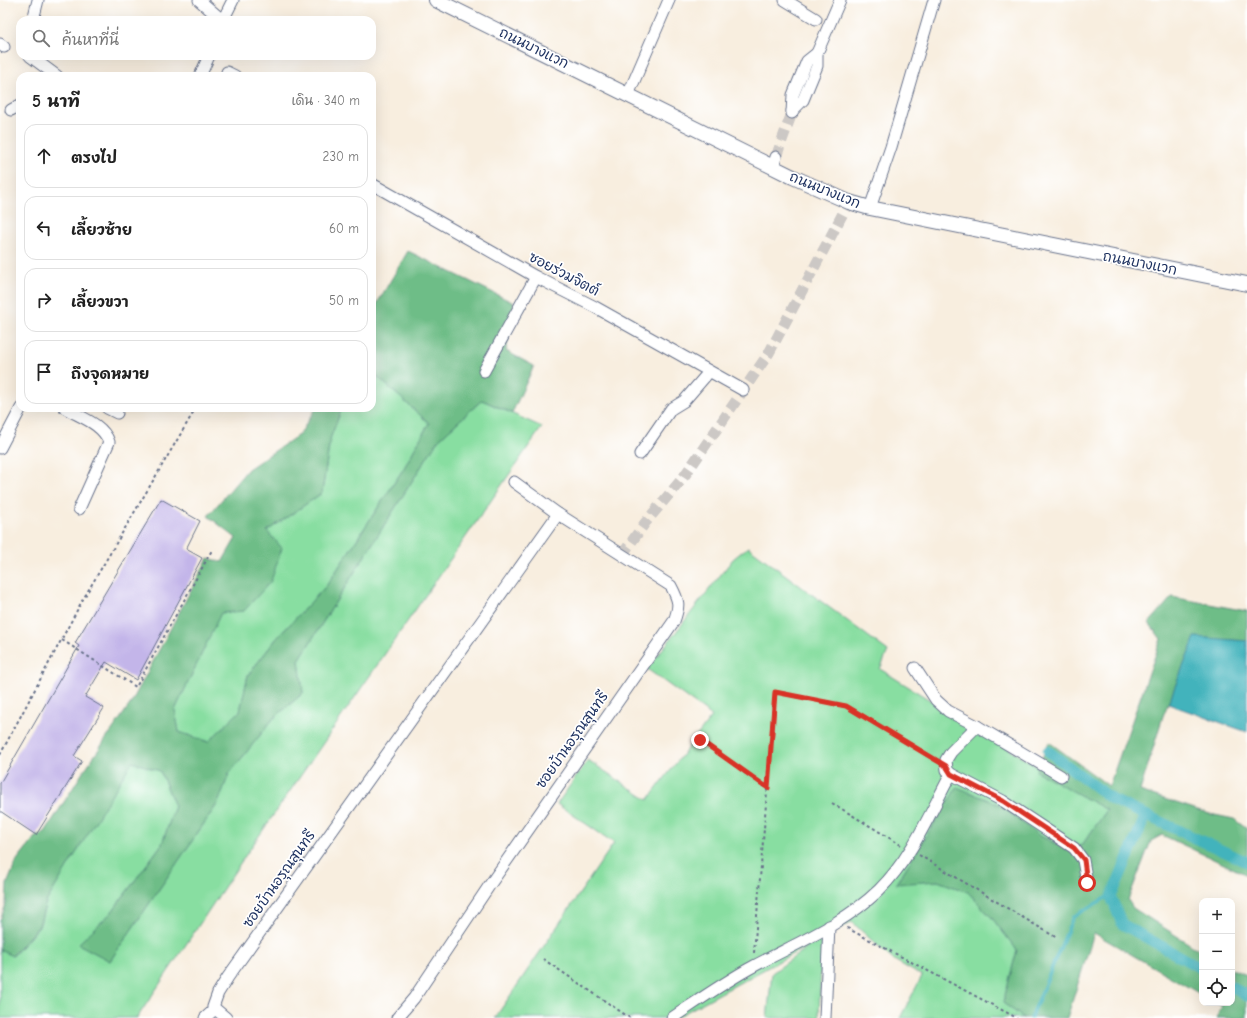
<!DOCTYPE html>
<html lang="th">
<head>
<meta charset="utf-8">
<style>
  :root { --surface:#fff; --page:#f2f2f2; --text:#222; --muted:#767676; --line:#e0e0e0 }
  body { margin:0; font-family:"Comic Neue","Playpen Sans Thai",sans-serif; background:var(--page); color:var(--text) }
  .controls { position:absolute; right:12px; bottom:12px; display:grid; overflow:hidden; border-radius:8px; box-shadow:0 4px 16px #0002 }
  .controls button { width:36px; height:36px; display:grid; place-items:center; padding:0; border:0; border-bottom:1px solid var(--line); background:var(--surface); color:var(--text); font:20px sans-serif }
  .stop { position:absolute; width:12px; height:12px; margin:-9px; border:3px solid #d93025; border-radius:50%; background:#fff }
  .stop.end { background:#d93025; border-color:#fff; box-shadow:0 1px 4px #0008 }
  .list { margin:0; padding:0; list-style:none }
  h2 { display:flex; justify-content:space-between; align-items:center; height:52px; margin:0; padding:0 16px; font-size:17px }
  h2 small { font-size:13px; font-weight:400; color:var(--muted) }
  .list li { display:grid; grid-template-columns:26px 1fr auto; gap:12px; align-items:center; box-sizing:border-box; height:64px; margin:0 8px 8px; padding:0 8px; border:1px solid var(--line); border-radius:12px }
  .list b { display:block; font-size:15px; white-space:nowrap }
  .list em { font-size:13px; font-style:normal; color:var(--muted) }
  .icon { flex:none; width:22px; height:22px; fill:none; stroke:currentColor; stroke-width:2; stroke-linecap:round; stroke-linejoin:round }
  .map { position:relative; flex:none; width:1247px; height:1018px; overflow:hidden }
  .search { position:absolute; background:var(--surface); box-shadow:0 4px 16px #0002; left:16px; top:16px; width:360px; height:44px; display:flex; align-items:center; gap:10px; box-sizing:border-box; padding:0 14px; border-radius:12px; color:var(--muted); font-size:15px }
  .panel { position:absolute; background:var(--surface); box-shadow:0 4px 16px #0002; left:16px; top:72px; width:360px; height:340px; border-radius:12px }
  .map>svg:first-child { display:block }
  .green { fill:#88dea1; stroke:#528680 }
  .forest { fill:#6ebd87; stroke:#447672 }
  .water { fill:#43b3bc; stroke:#2f718d }
  .lines { fill:none; stroke-linecap:round; stroke-linejoin:round }
  .stream { stroke:#43b3bc; stroke-width:3.5 }
  .canal { stroke:#43b3bc; stroke-width:11 }
  .building { fill:#c3b5e9 }
  .minor-tunnel { stroke:#ccc8c5; stroke-width:11; stroke-dasharray:11 5.5; stroke-linecap:butt }
  .minor-casing { stroke:#68728b; stroke-width:13 }
  .major-casing { stroke:#68728b; stroke-width:16 }
  .path { stroke:#68728b; stroke-width:2; stroke-dasharray:3 3; stroke-linecap:butt }
  .minor { stroke:#fff; stroke-width:11 }
  .major { stroke:#fff; stroke-width:14 }
  .route { stroke:#d93025; stroke-width:5 }
  .labels { text-anchor:middle; dominant-baseline:central; stroke-width:3.5; stroke-linejoin:round; paint-order:stroke }
  .street-label { font-size:14px; fill:#1b2f5e; stroke:#fff }
</style>
</head>
<body>
<div class="map">
<svg width="1247" height="1018" viewBox="0 0 1247 1018">
  <rect width="100%" height="100%" fill="#fff"/>
  <filter id="ink" filterUnits="userSpaceOnUse"><feTurbulence type="fractalNoise" baseFrequency=".025" numOctaves="2"/><feDisplacementMap in="SourceGraphic" scale="8" xChannelSelector="R" yChannelSelector="G"/><feConvolveMatrix kernelMatrix="1 2 1 2 8 2 1 2 1" color-interpolation-filters="sRGB"/></filter>
  <filter id="wash" filterUnits="userSpaceOnUse"><feTurbulence type="fractalNoise" baseFrequency=".012" numOctaves="4" result="noise"/><feDisplacementMap in="SourceGraphic" scale="16" xChannelSelector="R" yChannelSelector="G"/><feGaussianBlur stdDeviation="0.9" result="paint"/><feColorMatrix in="noise" values="0 0 0 0 0 0 0 0 0 0 0 0 0 0 0 0 0 1.4 0 .05"/><feComposite in="paint" operator="in"/></filter>
  <g filter="url(#wash)">
    <rect width="100%" height="100%" fill="#f8eedf"/>
    <g class="green">
      <path d="M372,372L429,423L404,468L327,585L277,638L248,675L240,711L209,742L179,732L175,710L221,612L244,611L267,531L322,493L330,439L342,408H372Z"/>
      <path d="M482,400L542,427L243,859L137,1018H0V950L13,956L39,927L46,902L132,761L160,771L175,806L162,844L111,913L79,944L110,961L218,803L229,774L273,719L303,693L299,660L438,440Z"/>
      <path d="M748,547L888,651L880,669L1107,810L1082,845L1060,846L1038,835L1000,805L926,838L896,883L938,881L968,892L992,918L1017,950L1003,1003L1024,1018H900L922,976L892,959L852,922L822,938L819,1018H767L772,973L818,940L675,1018H495L614,843L557,804L588,760L648,800L712,716L647,669L733,559Z"/>
    </g>
    <g class="forest">
      <path d="M408,251L514,303L506,351L534,366L512,413L482,400L438,440L299,660L303,693L273,719L229,774L218,803L110,961L78,944L111,913L162,844L175,806L160,771L132,762L46,902L39,926L12,956L0,950V921L6,904L7,884L17,860L35,837L45,832L83,772L131,703L208,558L222,562L236,538L208,516L248,469L300,434L316,408H342L330,439L322,493L267,531L282,548L271,581L244,611L221,613L175,710L179,732L208,742L240,711L248,675L277,638L327,585L404,468L429,423L372,372V312Z"/>
      <path d="M1172,597L1247,611V641L1195,638L1163,716L1140,791L1210,814L1234,819L1247,829V875L1162,835L1151,841L1128,900L1133,908L1202,952V995L1094,933L1067,1018H1024L1003,1003L1017,950L992,918L968,892L938,881L896,884L957,787L1000,805L1038,835L1060,846L1082,845L1107,810L1036,771L1049,742L1109,786L1161,639L1149,623Z"/>
      <path d="M1232,969L1247,975V1018H1216L1222,1006L1216,1003H1232Z"/>
    </g>
    <path class="water" d="M1195,637L1247,641V732L1168,704Z"/>
    <g class="lines">
      <path class="stream" d="M1031,1018L1073,917L1112,894"/>
      <g class="canal">
        <path d="M1048,751L1113,800L1247,862"/>
        <path d="M1146,815L1111,897L1122,924L1202,969"/>
        <path d="M1232,987L1247,996"/>
      </g>
    </g>
    <g id="blocks">
      <path class="building" d="M161,499L200,521L186,549L202,558L136,680L106,662L85,697L104,708L74,756L82,761L36,835L0,811V783L79,646L75,643Z"/>
    </g>
  </g>
  <g filter="url(#ink)">
    <use href="#blocks" fill-opacity="0" stroke="#68728b" stroke-width="1"/>
    <g class="lines">
      <g class="minor-tunnel">
        <path d="M776,157L792,113"/>
        <path d="M622,555L645,523L683,478L769,353L849,202"/>
      </g>
      <g class="minor-casing">
        <g id="minor">
          <path d="M199,0L222,20"/>
          <path d="M785,0L816,19"/>
          <path d="M33,20L38,0"/>
          <path d="M223,20L233,0"/>
          <path d="M0,44L4,47"/>
          <path d="M30,56L57,76"/>
          <path d="M227,72L235,76"/>
          <path d="M200,76L209,56"/>
          <path d="M628,95L669,0"/>
          <path d="M11,110L20,105"/>
          <path d="M792,111L803,100L817,66V53L840,0"/>
          <path d="M792,113L793,95L807,61L817,53"/>
          <path d="M773,167L776,157"/>
          <path d="M372,184L536,277L595,307L743,390"/>
          <path d="M870,208L891,147L934,0"/>
          <path d="M484,371L536,277"/>
          <path d="M65,408C80,417 103,424 109,442L79,509"/>
          <path d="M107,408L117,413"/>
          <path d="M0,448L21,408"/>
          <path d="M640,454L671,409L684,401L709,372"/>
          <path d="M915,668L936,700L948,711L977,726"/>
          <path d="M1061,776L977,726L951,752L946,760L947,770L951,774L1003,801L1074,848L1083,860L1087,883"/>
          <path d="M205,1018L215,1009"/>
          <path d="M226,1018L213,1007L218,993L228,977L558,514"/>
          <path d="M397,1018L414,998L489,886L674,621C680,605 679,601 671,586L558,514L514,482"/>
          <path d="M672,1018C699,1000 726,981 754,966C797,943 844,924 879,890C911,859 930,813 951,774"/>
          <path d="M825,1018L829,926"/>
        </g>
      </g>
      <g class="major-casing">
        <path id="major" d="M436,0L793,177L849,202L870,208L1247,284"/>
      </g>
      <g class="path">
        <path d="M62,640L136,687L212,550"/>
        <path d="M700,740L767,788"/>
        <path d="M0,755L82,601L196,408"/>
        <path d="M832,803L901,845"/>
        <path d="M919,855L1057,938"/>
        <path d="M847,928L1017,1018"/>
        <path d="M754,953L775,692L846,706L936,760"/>
        <path d="M543,959L630,1018"/>
      </g>
      <use href="#minor" class="minor"/>
      <use href="#major" class="major"/>
    </g>
  </g>
  <g class="lines" filter="url(#ink)">
    <path class="route" d="M700,740L768,788L775,692L846,706L946,766L951,774L1003,801L1074,848L1084,860L1087,883"/>
  </g>
  <g class="labels">
    <g class="street-label">
      <text transform="translate(534 48) rotate(26)">ถนนบางแวก</text>
      <text transform="translate(825 190) rotate(22)">ถนนบางแวก</text>
      <text transform="translate(1140 263) rotate(11)">ถนนบางแวก</text>
      <text transform="translate(564 274) rotate(28)">ซอยร่วมจิตต์</text>
      <text transform="translate(572 740) rotate(-55)">ซอยบ้านอรุณสุนทรี</text>
      <text transform="translate(279 879) rotate(-55)">ซอยบ้านอรุณสุนทรี</text>
    </g>
  </g>
</svg>
<div class="controls">
<button>+</button>
<button>−</button>
<button><svg class="icon" aria-label="locate" viewBox="0 0 24 24"><circle cx="12" cy="12" r="6"/><path d="M12 2v4M12 18v4M2 12h4M18 12h4"/></svg></button>
</div>
<div class="stop" style="left:1087px;top:883px"></div>
<div class="stop end" style="left:700px;top:740px"></div>
<div class="search"><svg class="icon" aria-label="search" viewBox="0 0 24 24"><circle cx="10" cy="10" r="6"/><path d="M15 15l6 6"/></svg>ค้นหาที่นี่</div>
<section class="panel">
<h2>5 นาที<small>เดิน · 340 m</small></h2>
<ul class="list">
<li><svg class="icon" aria-label="ahead" viewBox="0 0 24 24"><path d="M12 20V5M6 11l6-6 6 6"/></svg><div><b>ตรงไป</b></div><em>230 m</em></li>
<li><svg class="icon" aria-label="left" viewBox="0 0 24 24"><path d="M17 20v-9H6M10 6l-5 5 5 5"/></svg><div><b>เลี้ยวซ้าย</b></div><em>60 m</em></li>
<li><svg class="icon" aria-label="right" viewBox="0 0 24 24"><path d="M7 20v-9h11M14 6l5 5-5 5"/></svg><div><b>เลี้ยวขวา</b></div><em>50 m</em></li>
<li><svg class="icon" aria-label="arrive" viewBox="0 0 24 24"><path d="M6 21V4h12l-3 4 3 4H6"/></svg><div><b>ถึงจุดหมาย</b></div></li>
</ul>
</section>
</div>
</body>
</html>
